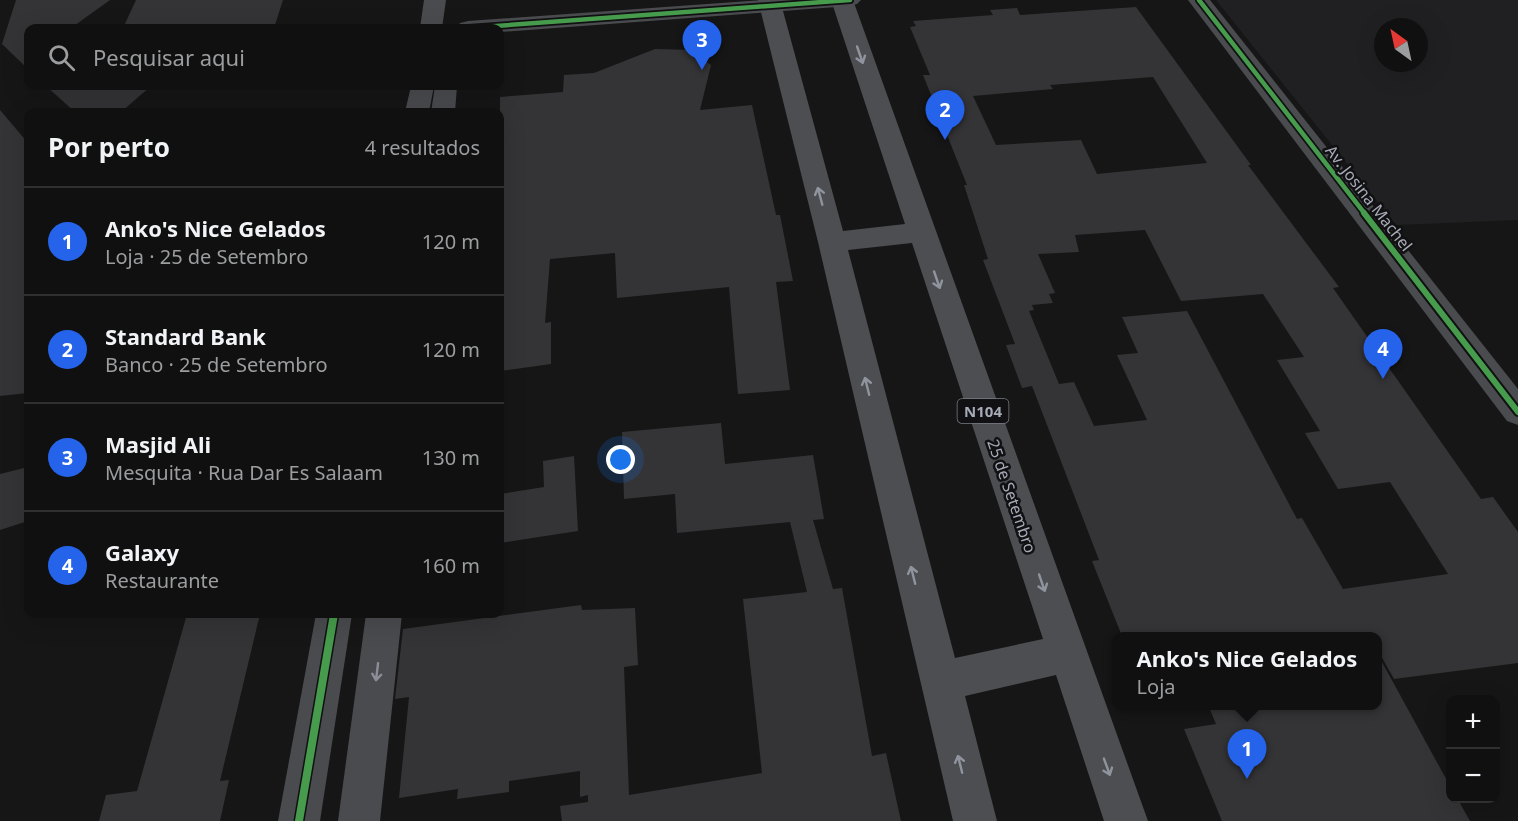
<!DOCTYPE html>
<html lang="pt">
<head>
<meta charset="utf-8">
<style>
  :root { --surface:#101010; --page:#191919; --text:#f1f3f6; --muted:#9c9d9f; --line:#303030; --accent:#2563eb }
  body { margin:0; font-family:"Noto Sans",sans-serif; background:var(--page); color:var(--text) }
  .controls { position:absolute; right:18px; bottom:18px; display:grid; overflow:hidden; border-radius:12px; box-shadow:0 6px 24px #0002 }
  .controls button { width:54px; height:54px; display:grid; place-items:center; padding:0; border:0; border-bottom:2px solid var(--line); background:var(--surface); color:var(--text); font:30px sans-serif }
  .compass { position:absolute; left:1374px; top:18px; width:54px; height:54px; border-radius:50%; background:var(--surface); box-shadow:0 6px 24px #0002; rotate:327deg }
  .you { position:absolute; left:621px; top:460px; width:21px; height:21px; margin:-15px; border:4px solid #fff; border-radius:50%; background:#1a73e8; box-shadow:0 0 0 9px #1a73e833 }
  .badge { display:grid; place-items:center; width:39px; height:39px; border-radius:50%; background:var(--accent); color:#fff; font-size:20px; font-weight:700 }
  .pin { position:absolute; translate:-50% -50px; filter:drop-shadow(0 2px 3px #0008) }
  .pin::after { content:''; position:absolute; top:32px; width:21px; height:18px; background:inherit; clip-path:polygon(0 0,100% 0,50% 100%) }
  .popup { position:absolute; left:1112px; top:632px; width:270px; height:78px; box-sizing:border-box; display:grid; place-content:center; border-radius:12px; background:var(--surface); filter:drop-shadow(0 2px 4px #0005); font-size:20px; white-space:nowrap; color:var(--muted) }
  .popup b { font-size:22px; color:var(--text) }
  .popup::after { content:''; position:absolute; left:50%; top:100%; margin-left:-12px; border:12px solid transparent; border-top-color:var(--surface) }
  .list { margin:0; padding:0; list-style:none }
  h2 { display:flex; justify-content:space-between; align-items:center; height:78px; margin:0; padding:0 24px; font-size:26px }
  h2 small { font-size:20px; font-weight:400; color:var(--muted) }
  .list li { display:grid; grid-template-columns:39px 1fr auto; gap:18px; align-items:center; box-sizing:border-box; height:108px; padding:0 24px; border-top:2px solid var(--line) }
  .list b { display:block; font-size:22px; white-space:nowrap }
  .list p { margin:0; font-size:20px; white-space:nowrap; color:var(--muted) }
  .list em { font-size:20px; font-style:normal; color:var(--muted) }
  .icon { flex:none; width:33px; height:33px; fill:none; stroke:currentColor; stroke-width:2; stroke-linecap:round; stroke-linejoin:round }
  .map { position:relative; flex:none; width:1518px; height:821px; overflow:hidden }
  .search { position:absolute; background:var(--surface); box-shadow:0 6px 24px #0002; left:24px; top:24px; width:480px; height:66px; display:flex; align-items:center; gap:15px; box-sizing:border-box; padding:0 21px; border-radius:12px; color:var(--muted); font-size:22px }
  .panel { position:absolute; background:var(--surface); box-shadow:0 6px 24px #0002; left:24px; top:108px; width:480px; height:510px; border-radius:12px }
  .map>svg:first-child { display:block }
  .built { fill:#202022; fill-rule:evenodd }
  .building { fill:#343436; fill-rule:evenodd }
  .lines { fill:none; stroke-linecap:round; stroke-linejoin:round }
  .street { fill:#4a4b4f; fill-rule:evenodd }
  .primary { fill:#4c4e51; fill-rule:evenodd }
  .cycleway-far2-casing { stroke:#111012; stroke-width:8 }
  .cycleway-far1-casing { stroke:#111012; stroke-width:10 }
  .cycleway-casing { stroke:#111012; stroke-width:11 }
  .cycleway-far2 { stroke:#469c4c; stroke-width:4.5 }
  .cycleway-far1 { stroke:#469c4c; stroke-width:6 }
  .cycleway { stroke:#469c4c; stroke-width:8 }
  .oneway { stroke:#90949e }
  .oneway2 { stroke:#8b8e98 }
  .labels { text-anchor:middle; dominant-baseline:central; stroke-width:5; stroke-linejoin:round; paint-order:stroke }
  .shield { fill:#111012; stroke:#7a7c86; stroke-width:1.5 }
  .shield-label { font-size:15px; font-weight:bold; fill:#a7abb7 }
  .street-label { font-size:16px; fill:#a7abb7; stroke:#111012 }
</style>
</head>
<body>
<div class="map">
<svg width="1518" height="821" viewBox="0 0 1518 821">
  <rect width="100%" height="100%" fill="#161616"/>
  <path class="built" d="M1216,0H1518V220L1396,225ZM1383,27H1419V63H1383Z"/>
  <g class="building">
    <path d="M16,0H110L71,28H28V69L2,44Z"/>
    <path d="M136,0H283L274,28H123Z"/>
    <path d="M1136,7L1251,165H1248L1339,287L1333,288L1481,499L1493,497L1518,532V663L1394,679L1377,649V636H1122L1092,561L1099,560L1032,386L1022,388L1006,345L1015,344L983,260L988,259L964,185H967L923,75H930L910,27L916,26L913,21L993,15L990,10L1017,8L1020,15ZM1153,77L1207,163L1097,174L1081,140L996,145L973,96L1053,89L1050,85ZM1145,230L1181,301L1263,294L1304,357L1277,360L1320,431L1305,433L1338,489L1390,482L1448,574L1343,589L1302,518L1297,519L1187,311L1122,317L1138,353L1117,355L1147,420L1094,426L1074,382L1059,384L1029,311L1034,310L1032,305L1053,303L1049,294L1055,293L1038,254L1079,252L1075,235Z"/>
    <path d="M655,49L692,50L711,65L700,110L752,105L776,215H780L793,281L776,282L790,390L738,394L729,287L617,298L615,253L550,259L545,323L551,322V364L500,371V97L563,92L564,75L594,73Z"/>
    <path d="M46,86H151L121,112H75Z"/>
    <path d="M0,110L28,143V393L0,396Z"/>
    <path d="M721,423L725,464L813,455L824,519L813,520L833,589L842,588L872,756L886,753L901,821H562L560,806L588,802V795L580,797V771L509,781V792L457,799L458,789L399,798L409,697L395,699L403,629L581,605L582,610L635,608L638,665L624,667L629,795L762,773L743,599L807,592L790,522L677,533L675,494L624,499L622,432Z"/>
    <path d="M574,456L578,531L500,543V494L544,487L543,461Z"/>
    <path d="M28,467V521L0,530V474Z"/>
    <path d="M187,614H260L220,781L229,780L220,821H99L106,795L137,791Z"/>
    <path d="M1377,653L1450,786V798H1457L1470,821H1222L1184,729L1216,724L1208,705H1377Z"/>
  </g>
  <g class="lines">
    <g class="street">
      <path d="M424,0H446L442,28H420Z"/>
      <path d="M763,0H861L857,4L850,6L500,32V28H457L460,23L468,21Z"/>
      <path d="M1188,0H1210L1518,389V425L1507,421Z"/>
      <path d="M411,86H434L429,112H405Z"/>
      <path d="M435,86H457L455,112H431Z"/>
      <path d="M316,614H352L320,821H278Z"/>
      <path d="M366,614H402L380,821H338Z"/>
    </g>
    <path class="primary" d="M758,0H780L843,231L905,224L831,0H853L1148,821H1104L1056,675L965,696L997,821H953L818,242ZM912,243L1043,639L955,658L848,250Z"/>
    <g class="cycleway-far2-casing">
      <g id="cycleway-far2">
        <path d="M1199,0L1365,214"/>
        <path d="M468,28L850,0"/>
      </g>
    </g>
    <g class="cycleway-far1-casing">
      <path id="cycleway-far1" d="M1364,213L1518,412"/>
    </g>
    <g class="cycleway-casing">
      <path id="cycleway" d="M299,821L334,614"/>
    </g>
    <use href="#cycleway-far2" class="cycleway-far2"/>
    <use href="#cycleway-far1" class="cycleway-far1"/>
    <use href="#cycleway" class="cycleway"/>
  </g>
  <defs><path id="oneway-shaft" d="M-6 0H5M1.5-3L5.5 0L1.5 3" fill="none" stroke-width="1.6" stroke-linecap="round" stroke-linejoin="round" transform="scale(1.5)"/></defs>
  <g class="oneway">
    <use href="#oneway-shaft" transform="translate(860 55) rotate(71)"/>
    <use href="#oneway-shaft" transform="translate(820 196) rotate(-105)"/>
    <use href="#oneway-shaft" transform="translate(937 280) rotate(71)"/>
    <use href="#oneway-shaft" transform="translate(867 386) rotate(-104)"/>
    <use href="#oneway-shaft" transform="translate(913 575) rotate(-104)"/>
    <use href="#oneway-shaft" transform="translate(1042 583) rotate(71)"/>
    <use href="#oneway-shaft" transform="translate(960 764) rotate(-104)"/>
    <use href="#oneway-shaft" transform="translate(1107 767) rotate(70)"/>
  </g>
  <use class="oneway2" href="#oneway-shaft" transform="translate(377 672) rotate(97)"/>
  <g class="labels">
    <rect class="shield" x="957.5" y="399" width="51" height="24" rx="4.5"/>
    <g class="shield-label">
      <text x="983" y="411">N104</text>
    </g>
    <g class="street-label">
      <text transform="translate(1369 198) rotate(52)">Av. Josina Machel</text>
      <text transform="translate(1012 496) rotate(71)">25 de Setembro</text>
    </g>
  </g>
</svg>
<div class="controls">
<button>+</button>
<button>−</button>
</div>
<svg class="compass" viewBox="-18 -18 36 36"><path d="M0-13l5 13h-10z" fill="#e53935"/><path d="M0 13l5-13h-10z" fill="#9c9d9f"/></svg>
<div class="you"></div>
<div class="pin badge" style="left:1247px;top:779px">1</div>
<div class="popup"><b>Anko's Nice Gelados</b>Loja</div>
<div class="pin badge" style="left:945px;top:140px">2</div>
<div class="pin badge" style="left:702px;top:70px">3</div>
<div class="pin badge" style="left:1383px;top:379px">4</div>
<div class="search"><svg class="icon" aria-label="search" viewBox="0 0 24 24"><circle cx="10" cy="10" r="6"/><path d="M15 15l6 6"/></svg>Pesquisar aqui</div>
<section class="panel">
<h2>Por perto<small>4 resultados</small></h2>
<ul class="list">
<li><span class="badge">1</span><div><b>Anko's Nice Gelados</b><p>Loja · 25 de Setembro</p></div><em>120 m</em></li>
<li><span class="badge">2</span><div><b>Standard Bank</b><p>Banco · 25 de Setembro</p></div><em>120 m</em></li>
<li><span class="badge">3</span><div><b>Masjid Ali</b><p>Mesquita · Rua Dar Es Salaam</p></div><em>130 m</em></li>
<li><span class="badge">4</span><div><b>Galaxy</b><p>Restaurante</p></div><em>160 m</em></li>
</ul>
</section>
</div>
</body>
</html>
